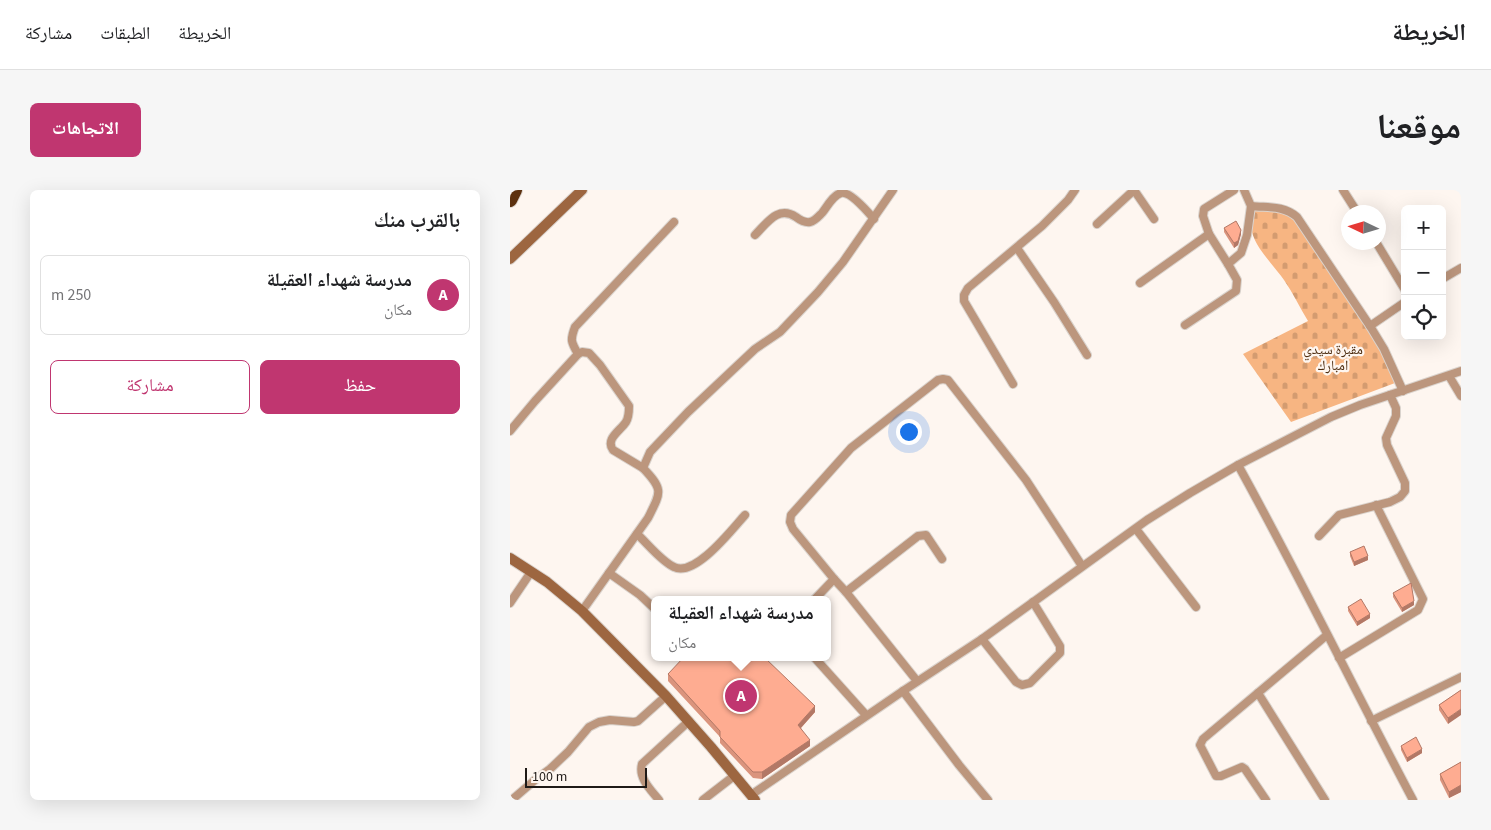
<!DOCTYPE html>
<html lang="ar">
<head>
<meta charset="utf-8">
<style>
  :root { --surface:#fff; --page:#f6f6f6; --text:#202124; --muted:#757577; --line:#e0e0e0; --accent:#c03670 }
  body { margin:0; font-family:"Source Sans 3","Noto Naskh Arabic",sans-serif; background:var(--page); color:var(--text); direction:rtl }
  .controls { position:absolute; right:15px; top:15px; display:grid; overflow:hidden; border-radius:8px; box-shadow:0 5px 20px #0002 }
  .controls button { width:45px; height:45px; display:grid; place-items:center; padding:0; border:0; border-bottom:1px solid var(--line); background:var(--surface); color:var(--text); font:25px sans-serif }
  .compass { position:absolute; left:831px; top:15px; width:45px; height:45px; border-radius:50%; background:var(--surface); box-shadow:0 5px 20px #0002; rotate:274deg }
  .scale { position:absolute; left:15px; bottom:12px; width:122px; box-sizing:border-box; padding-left:5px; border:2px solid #1f1a17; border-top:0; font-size:14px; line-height:18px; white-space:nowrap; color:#1f1a17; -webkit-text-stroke:4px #fef6f0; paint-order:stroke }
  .you { position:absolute; left:398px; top:241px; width:18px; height:18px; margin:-12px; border:4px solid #fff; border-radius:50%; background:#1a73e8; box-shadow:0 0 0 8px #1a73e833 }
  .badge { display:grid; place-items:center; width:32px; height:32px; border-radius:50%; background:var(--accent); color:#fff; font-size:16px; font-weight:700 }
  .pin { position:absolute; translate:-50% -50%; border:2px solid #fff; box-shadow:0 1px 5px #0006 }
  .popup { position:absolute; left:141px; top:406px; width:180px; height:65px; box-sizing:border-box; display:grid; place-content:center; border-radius:8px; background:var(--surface); filter:drop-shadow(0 1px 4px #0005); font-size:16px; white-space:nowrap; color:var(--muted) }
  .popup b { font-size:19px; color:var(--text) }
  .popup::after { content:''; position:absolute; left:50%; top:100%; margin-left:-10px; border:10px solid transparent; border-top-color:var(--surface) }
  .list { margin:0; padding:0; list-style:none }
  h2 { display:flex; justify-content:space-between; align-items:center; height:65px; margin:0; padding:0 20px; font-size:21px }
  h2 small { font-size:16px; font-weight:400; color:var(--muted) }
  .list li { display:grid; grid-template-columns:32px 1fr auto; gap:15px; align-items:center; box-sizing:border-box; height:80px; margin:0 10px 10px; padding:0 10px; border:1px solid var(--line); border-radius:8px }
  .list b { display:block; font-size:19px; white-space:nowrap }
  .list p { margin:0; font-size:16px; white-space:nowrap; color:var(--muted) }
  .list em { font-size:16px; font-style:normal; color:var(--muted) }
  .actions { display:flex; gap:10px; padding:15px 20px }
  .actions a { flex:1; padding:11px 0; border:1px solid var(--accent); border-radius:8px; text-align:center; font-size:18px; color:var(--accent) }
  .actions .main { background:var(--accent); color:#fff }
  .icon { flex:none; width:28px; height:28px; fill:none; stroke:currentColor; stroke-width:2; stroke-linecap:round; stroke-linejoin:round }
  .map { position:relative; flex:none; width:951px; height:610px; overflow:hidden; direction:ltr; border-radius:8px }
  header { display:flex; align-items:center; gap:30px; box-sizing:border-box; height:70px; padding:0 25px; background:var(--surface); border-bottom:1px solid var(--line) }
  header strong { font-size:24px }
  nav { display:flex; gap:28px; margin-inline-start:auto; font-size:18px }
  .intro { display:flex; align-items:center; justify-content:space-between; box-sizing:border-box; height:120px; padding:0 30px }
  h1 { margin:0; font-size:35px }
  .button { padding:12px 22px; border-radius:8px; background:var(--accent); color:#fff; font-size:18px; font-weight:700 }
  main { display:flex; gap:30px; padding:0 30px }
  aside { flex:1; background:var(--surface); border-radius:8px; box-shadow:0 5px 20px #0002 }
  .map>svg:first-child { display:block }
  .cemetery { fill:url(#cemetery-stones) }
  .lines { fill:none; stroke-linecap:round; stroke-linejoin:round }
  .street-casing { stroke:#dad3cd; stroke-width:10 }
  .secondary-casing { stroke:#dad3cd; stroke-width:12 }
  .highway-casing { stroke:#dad3cd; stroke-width:16 }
  .street { stroke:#bc967d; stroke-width:8 }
  .secondary { stroke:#9d6640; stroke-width:10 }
  .highway { stroke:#5d310f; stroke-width:14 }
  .wall { fill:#da947d }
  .shaded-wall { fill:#b27866 }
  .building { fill:#feac91; stroke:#b27866 }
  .labels { text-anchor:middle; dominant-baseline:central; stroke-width:4.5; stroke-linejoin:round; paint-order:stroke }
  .park-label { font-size:14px; fill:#4e2d10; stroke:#fef6f0 }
</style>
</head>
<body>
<header>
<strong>الخريطة</strong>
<nav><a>الخريطة</a><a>الطبقات</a><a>مشاركة</a></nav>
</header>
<div class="intro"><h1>موقعنا</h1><a class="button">الاتجاهات</a></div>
<main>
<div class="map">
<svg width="951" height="610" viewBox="0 0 951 610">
  <defs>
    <pattern id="cemetery-stones" width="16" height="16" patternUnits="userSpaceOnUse" patternTransform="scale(1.25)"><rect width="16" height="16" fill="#f7b582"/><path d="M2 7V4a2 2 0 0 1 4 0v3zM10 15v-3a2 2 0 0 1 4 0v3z" fill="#d39b70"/></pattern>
  </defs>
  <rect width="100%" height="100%" fill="#fef6f0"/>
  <path class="cemetery" d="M746,15L781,22L800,50L811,69L818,76L874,165L885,193L781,232L733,164L798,131C790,118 783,103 774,90C758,67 729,45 746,15Z"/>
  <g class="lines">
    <g class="street-casing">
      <g id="street">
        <path d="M624,0L644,29"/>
        <path d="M734,0L741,16C758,18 773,15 787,27L860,136L874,159L893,201"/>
        <path d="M833,0L847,22"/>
        <path d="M587,34L624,0"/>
        <path d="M699,44L693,26L694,19L724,0"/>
        <path d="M245,45C257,33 268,15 286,27C290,30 295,33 300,32C305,31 309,26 312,23C317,17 323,5 331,3C340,1 358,22 364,29"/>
        <path d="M866,52L895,100"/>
        <path d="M507,58L544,112L577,165"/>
        <path d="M932,89L951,78"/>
        <path d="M630,93L699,44L718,74"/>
        <path d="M675,135L726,101L727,90L718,74L731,63L737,45L741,16"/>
        <path d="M860,136L895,112"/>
        <path d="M68,164C61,152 60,150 65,137L164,32"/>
        <path d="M939,186L951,206"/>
        <path d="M503,194L454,111V105L458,98L532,36L558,10L565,0"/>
        <path d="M0,241L25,211L68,164L72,162L79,163L90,175L119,216C119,221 119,227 116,232C110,241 95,249 103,260L133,278"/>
        <path d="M728,275C789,385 844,499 903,610"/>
        <path d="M626,339L686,417"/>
        <path d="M127,344C138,354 151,371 164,377C185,388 223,338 235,325"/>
        <path d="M809,346L829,325L880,312L890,307L895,301V293L877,255L876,248L886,226V218L880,205"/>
        <path d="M99,383L130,405L145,419"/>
        <path d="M336,402L408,346L416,345L432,369"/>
        <path d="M304,410L324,389"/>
        <path d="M0,413L21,382"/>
        <path d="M72,421L138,328C151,302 154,300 133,278L140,262L178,222L245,159L270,142L308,102L333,72L383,0"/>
        <path d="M472,449L506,492L512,495L520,493L550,463V456L523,412"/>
        <path d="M304,467L356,525"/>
        <path d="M829,468L908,420L913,409L866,315"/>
        <path d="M407,491L336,402L324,389L283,339L280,332L281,325L341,258L428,190L433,189L438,190L516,290L572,376"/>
        <path d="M393,501L449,575L478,610"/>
        <path d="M748,503L815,610"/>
        <path d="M861,531L951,487"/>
        <path d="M241,605L393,501L472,449L637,330L680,303L728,275L821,227L850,215L951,181"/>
        <path d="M4,608L25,590L40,579L58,562L79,537L89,532L100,530L124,532L128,531L156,506"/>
        <path d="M149,610C141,600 128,588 132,574L179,531"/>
        <path d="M193,610L224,586"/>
        <path d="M756,610L735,579L732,577L711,586H706L690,555L693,549L817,445"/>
      </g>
    </g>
    <g class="secondary-casing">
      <g id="secondary">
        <path d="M0,69L72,0"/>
        <path d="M0,368L37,392L72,421L156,506L201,557L245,610"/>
      </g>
    </g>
    <g class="highway-casing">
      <path id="highway" d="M0,10L5,0"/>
    </g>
    <use href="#street" class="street"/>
    <use href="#secondary" class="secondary"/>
    <use href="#highway" class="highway"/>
  </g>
  <g class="wall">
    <path d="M714,38L731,44L728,55L724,58L714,42Z"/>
    <path d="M840,362L858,370L844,376L840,366Z"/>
    <path d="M883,403L904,415L892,422L883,407Z"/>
    <path d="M838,417L860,428L847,436L838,421Z"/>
    <path d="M158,484L305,522L291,538L300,556L252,589L243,588L210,553V547L158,491Z"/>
    <path d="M951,500L938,534L929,520V515Z"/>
    <path d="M891,556L912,563L897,572L891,560Z"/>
    <path d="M951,572V602L939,608L930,590V584Z"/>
  </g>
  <g class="shaded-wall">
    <path d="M731,40V44L728,55L724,58V53Z"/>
    <path d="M858,366V370L844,376V372Z"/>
    <path d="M904,411V415L892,422V418Z"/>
    <path d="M860,424V428L847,436V432Z"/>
    <path d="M305,516V522L288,541V535Z"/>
    <path d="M951,519V525L938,534V528Z"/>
    <path d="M300,550V556L252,589V582Z"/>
    <path d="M912,559V563L897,572V568Z"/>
    <path d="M951,595V602L939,608V602Z"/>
  </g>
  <g class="building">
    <path d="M726,31L731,40L728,51L724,53L714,38Z"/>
    <path d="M854,356L858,366L844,372L840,362Z"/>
    <path d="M901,393L904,411L892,418L883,403Z"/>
    <path d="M851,409L860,424L847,432L838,417Z"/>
    <path d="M174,467H243L245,469L246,467H254L305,516L288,535L300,550L252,582H243L210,547V541L158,484Z"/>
    <path d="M951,500V519L938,528L929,515Z"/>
    <path d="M906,547L912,559L897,568L891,556Z"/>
    <path d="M951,572V595L939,602L930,584Z"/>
  </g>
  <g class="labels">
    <g class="park-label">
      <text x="823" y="160">مقبرة سيدي<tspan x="823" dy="16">امبارك</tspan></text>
    </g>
  </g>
</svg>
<div class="controls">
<button>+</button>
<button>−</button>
<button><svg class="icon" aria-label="locate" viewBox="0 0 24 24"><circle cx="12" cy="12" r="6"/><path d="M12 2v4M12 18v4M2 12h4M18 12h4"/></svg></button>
</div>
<svg class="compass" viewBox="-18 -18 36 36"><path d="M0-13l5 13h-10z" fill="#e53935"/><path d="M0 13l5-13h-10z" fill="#757577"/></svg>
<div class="scale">100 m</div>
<div class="you"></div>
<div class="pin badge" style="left:231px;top:506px">A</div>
<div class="popup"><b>مدرسة شهداء العقيلة</b>مكان</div>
</div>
<aside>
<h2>بالقرب منك<small></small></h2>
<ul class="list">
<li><span class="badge">A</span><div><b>مدرسة شهداء العقيلة</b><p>مكان</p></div><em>250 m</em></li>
</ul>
<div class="actions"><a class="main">حفظ</a><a>مشاركة</a></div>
</aside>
</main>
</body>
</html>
